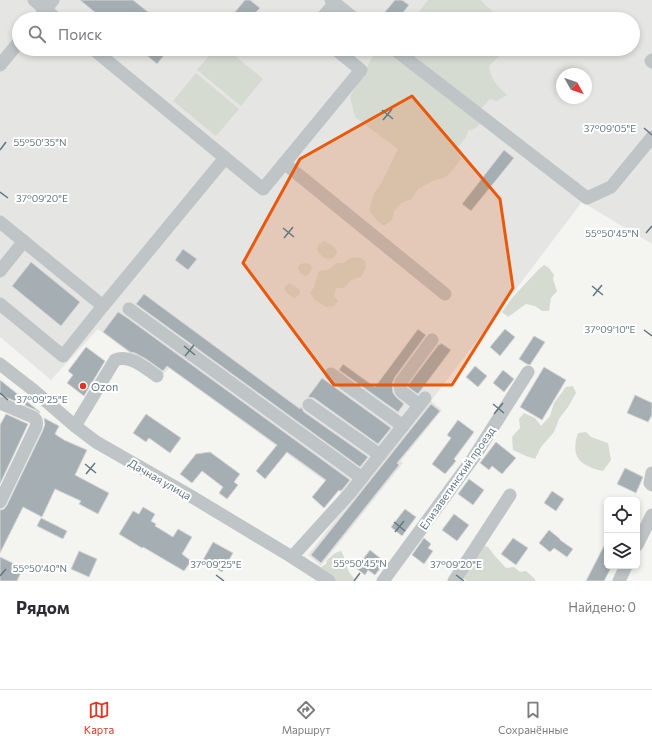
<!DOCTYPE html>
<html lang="ru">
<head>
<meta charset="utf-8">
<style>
  :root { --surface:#fff; --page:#f7f7f7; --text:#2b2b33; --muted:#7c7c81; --line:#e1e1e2; --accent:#e43420 }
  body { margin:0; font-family:Commissioner,sans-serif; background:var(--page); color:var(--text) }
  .controls { position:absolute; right:12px; bottom:12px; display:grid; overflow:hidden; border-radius:6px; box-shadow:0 2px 6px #0003 }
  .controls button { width:36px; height:36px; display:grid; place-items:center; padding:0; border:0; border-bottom:1px solid var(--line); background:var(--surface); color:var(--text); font:20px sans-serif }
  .compass { position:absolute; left:556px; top:68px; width:36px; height:36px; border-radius:50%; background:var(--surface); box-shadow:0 2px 6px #0003; rotate:130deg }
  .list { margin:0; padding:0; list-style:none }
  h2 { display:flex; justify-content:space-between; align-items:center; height:52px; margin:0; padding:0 16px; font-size:17px }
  h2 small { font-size:13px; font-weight:400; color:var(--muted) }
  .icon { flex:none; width:22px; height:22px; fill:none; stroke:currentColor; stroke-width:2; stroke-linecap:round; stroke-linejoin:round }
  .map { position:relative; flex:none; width:652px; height:581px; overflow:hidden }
  .search { position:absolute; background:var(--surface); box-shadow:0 2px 6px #0003; left:12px; right:12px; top:12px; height:44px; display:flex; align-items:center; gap:10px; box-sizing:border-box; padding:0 14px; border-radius:22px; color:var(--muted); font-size:15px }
  .sheet { height:108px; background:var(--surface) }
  nav { display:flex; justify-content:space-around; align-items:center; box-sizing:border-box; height:56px; border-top:1px solid var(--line); background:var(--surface); font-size:11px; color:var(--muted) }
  nav a { display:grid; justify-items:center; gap:2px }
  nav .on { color:var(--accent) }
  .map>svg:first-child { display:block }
  .built { fill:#e5e5e4; fill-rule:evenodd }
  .green { fill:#d6dbd1 }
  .building { fill:#a5afb3; stroke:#d5d5d3 }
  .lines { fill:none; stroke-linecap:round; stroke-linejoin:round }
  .minor { stroke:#bfc4c6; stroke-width:13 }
  .marked { fill:#e8590c; fill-opacity:0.2; stroke:#e8590c; stroke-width:3; stroke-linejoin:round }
  .ticks { fill:none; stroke:#637881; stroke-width:1.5 }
  .poi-dot { fill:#e43420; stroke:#fff; stroke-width:1.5 }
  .labels { text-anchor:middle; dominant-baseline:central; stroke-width:4; stroke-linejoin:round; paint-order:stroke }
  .poi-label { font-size:11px; fill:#637881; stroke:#fff; text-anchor:start }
  .street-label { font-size:11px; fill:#637881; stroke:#fff }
  .ticks-label { font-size:10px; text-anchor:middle; fill:#637881; stroke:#fff; stroke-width:4; stroke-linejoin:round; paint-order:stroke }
</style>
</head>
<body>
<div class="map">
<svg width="652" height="581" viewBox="0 0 652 581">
  <rect width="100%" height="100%" fill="#f4f4f0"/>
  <path class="built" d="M0,0H652V244L582,202L431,401L442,410L401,461L403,463L321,566L308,555L351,500L169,368L161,377L98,329L51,380L0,337ZM19,19H633V49H19ZM562,74H586V98H562Z"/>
  <g class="green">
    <path d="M428,0H480L496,15L495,19H413Z"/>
    <path d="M215,49H227L263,79L241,106L197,70Z"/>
    <path d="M377,49H503V52L489,66C490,78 498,87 507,95L497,101L490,99L477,113L482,121L476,128L468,131L466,137L458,147L461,159L455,167L446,177L433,181L418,189L412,199L401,203L394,211L392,220L384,226L376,220L369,210L374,194L382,182L398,149L355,117L350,97Z"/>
    <path d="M196,73L239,109L216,136L173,101Z"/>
    <path d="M324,241C331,244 335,246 337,253L334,258C325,260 322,258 317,250L318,245Z"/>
    <path d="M359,257L365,261L366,267L361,277L351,280L344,288H336L334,296L338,301L334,306L326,307L315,300L310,293L314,287L319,271C322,271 326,271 329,269C336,266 333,262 344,263L350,258Z"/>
    <path d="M306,263L311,265L312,268L309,274L306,276L300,273L298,268L300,264Z"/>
    <path d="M544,265L549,268L554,275L553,279L557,291L551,298L549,311H542L535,306L526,304C519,308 515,313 508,317L502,312L512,298L539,269Z"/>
    <path d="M289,283L295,286L300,290L299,295L294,298L287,293L284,288Z"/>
    <path d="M573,386L576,393L568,407L559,419L554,432L541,447L535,459L526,456L513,450L512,437L520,428L519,419L524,413L535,418L541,426L550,416L554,403L566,387Z"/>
    <path d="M586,432L591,437L608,443L611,460L603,471C580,466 570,457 578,433Z"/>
    <path d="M482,545L488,547L495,556L506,568L514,567L520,572L526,571L535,579V581H467L463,578Z"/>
    <path d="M341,551C345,557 345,563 348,570C350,574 353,576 355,581H335L302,558L304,556L309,560L321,567L326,564L327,560L335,553Z"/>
  </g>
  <g class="building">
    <path d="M80,0H133L157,19H103Z"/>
    <path d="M245,0H250L260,8L250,19H229Z"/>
    <path d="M395,0H402L409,5L398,19H391L384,13Z"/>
    <path d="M139,49H169L157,64Z"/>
    <path d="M504,150L514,158L471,211L462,204Z"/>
    <path d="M183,249L197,259L188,270L175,260Z"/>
    <path d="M31,262L80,302L61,326L12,286Z"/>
    <path d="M144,294L300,409L301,407L304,412L368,457L360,467L136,304Z"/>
    <path d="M118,312L126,317L350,480L341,491L339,490L324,508L312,497L326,480L287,452L265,479L256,471L277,445L167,366L163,371L146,359L135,353L130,352L103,332Z"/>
    <path d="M418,329L426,335L395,377L392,384L393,393L396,397L404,404L398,412L339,370L343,364L375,387Z"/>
    <path d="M505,329L515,337L500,356L490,347Z"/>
    <path d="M534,336L545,342L530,365L527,364L519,359Z"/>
    <path d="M441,343L451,350L418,394L408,387V385L439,344L440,345Z"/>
    <path d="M86,347L105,361L84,396L67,383L73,375L68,371Z"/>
    <path d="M475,366L487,376L478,387L466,377Z"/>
    <path d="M544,367L566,380L542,420L520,407Z"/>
    <path d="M503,370L514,379L504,392L493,383Z"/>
    <path d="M322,378L391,428L378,444L314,398L308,397Z"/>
    <path d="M0,380L40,412V413L36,410L3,396L0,395Z"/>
    <path d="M635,395L652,403V415L648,422L627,413Z"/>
    <path d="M431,404L440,411L397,463L399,465L321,563L311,555Z"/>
    <path d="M6,414L28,424L0,484V425Z"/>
    <path d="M146,414L181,438L170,453L149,438L146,442L133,433Z"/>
    <path d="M44,418L59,426L55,434L64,440L87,450L75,475L109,493L98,514L79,504L81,501L55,489L42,517L23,507L0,553V510L4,509L7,505L43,430L45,424Z"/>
    <path d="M458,420L474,432L454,459L456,461L445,474L432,464L451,438L447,435Z"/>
    <path d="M496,442L516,458L502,474L492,466L489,470L480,463Z"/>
    <path d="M210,452L240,474L234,482L238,485L227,499L219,493L223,487L202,471L192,483L180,474L196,454Z"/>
    <path d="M625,468L643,477L636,493L617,484Z"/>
    <path d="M469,479L484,490L473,505L458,494Z"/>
    <path d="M552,491L564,499L556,511L544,503Z"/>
    <path d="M143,507L155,514L151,521L156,524L155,526L173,537L178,529L192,537L182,554L191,561L184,571L143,547L142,548L119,534L133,511L139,514Z"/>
    <path d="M405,509L416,517L402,536L391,527Z"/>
    <path d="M454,514L469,525L457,541L442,530Z"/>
    <path d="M41,518L67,531L63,539L37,526Z"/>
    <path d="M549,530L560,539V540L573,549L567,557L554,548L550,552L539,543Z"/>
    <path d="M424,538L431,544L428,548L433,551L424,564L412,555Z"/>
    <path d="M513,538L528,548L516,565L501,554Z"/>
    <path d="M607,540V566H612L604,581H586Z"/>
    <path d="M213,542L233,553L222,572L203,560Z"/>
    <path d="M370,550L385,562L375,575L368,570L365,575L356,568Z"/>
    <path d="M79,551L97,559L89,577L71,569Z"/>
    <path d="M0,557L23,568L17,581H0Z"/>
  </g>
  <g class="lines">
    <g class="minor">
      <path d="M34,0L57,19"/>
      <path d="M331,0L355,19"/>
      <path d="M38,19L53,0"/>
      <path d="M321,19L335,3"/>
      <path d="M93,49L263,189L361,70L335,49"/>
      <path d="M394,49L587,198L611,187L652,137"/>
      <path d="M652,60L651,61L652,62"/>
      <path d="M0,65L19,42"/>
      <path d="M284,163L445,294"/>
      <path d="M0,222L103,306L225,158"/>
      <path d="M0,271L24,241"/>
      <path d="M0,304L63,356L103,306"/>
      <path d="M129,309L362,478"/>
      <path d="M0,364L32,389L75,426L96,442L194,498L292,557L329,581"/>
      <path d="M331,374L403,426"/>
      <path d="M0,403L33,417C37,420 37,422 36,427L0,502"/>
      <path d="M309,405L380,455"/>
      <path d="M419,405L401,391L400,386L401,382L432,340"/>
      <path d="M75,426L115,360C130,354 145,368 157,376"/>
      <path d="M652,473L650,483L652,485"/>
      <path d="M637,545L652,515"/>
      <path d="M292,557L350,493L425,398"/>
      <path d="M383,581L474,457L528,372"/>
      <path d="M454,581L510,495"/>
      <path d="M619,581L626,566"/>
    </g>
  </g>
  <path class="marked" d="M412,96L500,199L513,288L452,385H334L243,263L300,159Z"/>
  <path class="ticks" d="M382,110L393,119M383,120L392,109M644,128L652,135M0,150L6,142M0,192L8,198M283,228L294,237M646,233L652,226M284,238L293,227M592,286L603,295M593,296L602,285M644,330L652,336M184,346L195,355M185,356L194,345M0,393L8,400M493,404L504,413M494,414L503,403M85,464L96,473M86,474L95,463M394,522L405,531M395,532L404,521M216,575L224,581M456,575L464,581M0,576L6,569M354,581L360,573"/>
  <circle class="poi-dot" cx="83" cy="386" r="4"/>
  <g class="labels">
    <g class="poi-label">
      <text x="91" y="386">Ozon</text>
    </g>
    <g class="street-label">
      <text transform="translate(457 478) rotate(-55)">Елизаветинский проезд</text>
      <text transform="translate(160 479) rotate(30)">Дачная улица</text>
    </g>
  </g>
  <g class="ticks-label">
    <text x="610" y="132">37°09'05"E</text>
    <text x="40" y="146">55°50'35"N</text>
    <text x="42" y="202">37°09'20"E</text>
    <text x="612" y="237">55°50'45"N</text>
    <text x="610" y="333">37°09'10"E</text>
    <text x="42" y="403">37°09'25"E</text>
    <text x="360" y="567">55°50'45"N</text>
    <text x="216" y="568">37°09'25"E</text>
    <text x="456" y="568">37°09'20"E</text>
    <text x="40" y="572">55°50'40"N</text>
  </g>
</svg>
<div class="controls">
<button><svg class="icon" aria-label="locate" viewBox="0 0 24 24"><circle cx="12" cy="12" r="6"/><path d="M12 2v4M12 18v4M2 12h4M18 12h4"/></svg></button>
<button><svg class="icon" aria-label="layers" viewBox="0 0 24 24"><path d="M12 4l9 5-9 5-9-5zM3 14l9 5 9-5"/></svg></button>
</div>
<svg class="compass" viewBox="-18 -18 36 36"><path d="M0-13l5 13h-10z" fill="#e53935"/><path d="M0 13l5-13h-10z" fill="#7c7c81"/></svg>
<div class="search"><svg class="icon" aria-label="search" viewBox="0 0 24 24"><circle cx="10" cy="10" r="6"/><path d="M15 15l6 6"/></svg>Поиск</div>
</div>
<section class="sheet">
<h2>Рядом<small>Найдено: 0</small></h2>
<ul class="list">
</ul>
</section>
<nav>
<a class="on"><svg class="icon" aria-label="map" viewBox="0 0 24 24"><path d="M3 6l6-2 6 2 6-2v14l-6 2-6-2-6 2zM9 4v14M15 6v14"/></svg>Карта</a>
<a><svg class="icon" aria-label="directions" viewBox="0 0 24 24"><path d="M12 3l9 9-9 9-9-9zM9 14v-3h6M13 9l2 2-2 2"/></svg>Маршрут</a>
<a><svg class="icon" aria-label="saved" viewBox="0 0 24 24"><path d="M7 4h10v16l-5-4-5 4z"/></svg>Сохранённые</a>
</nav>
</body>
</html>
